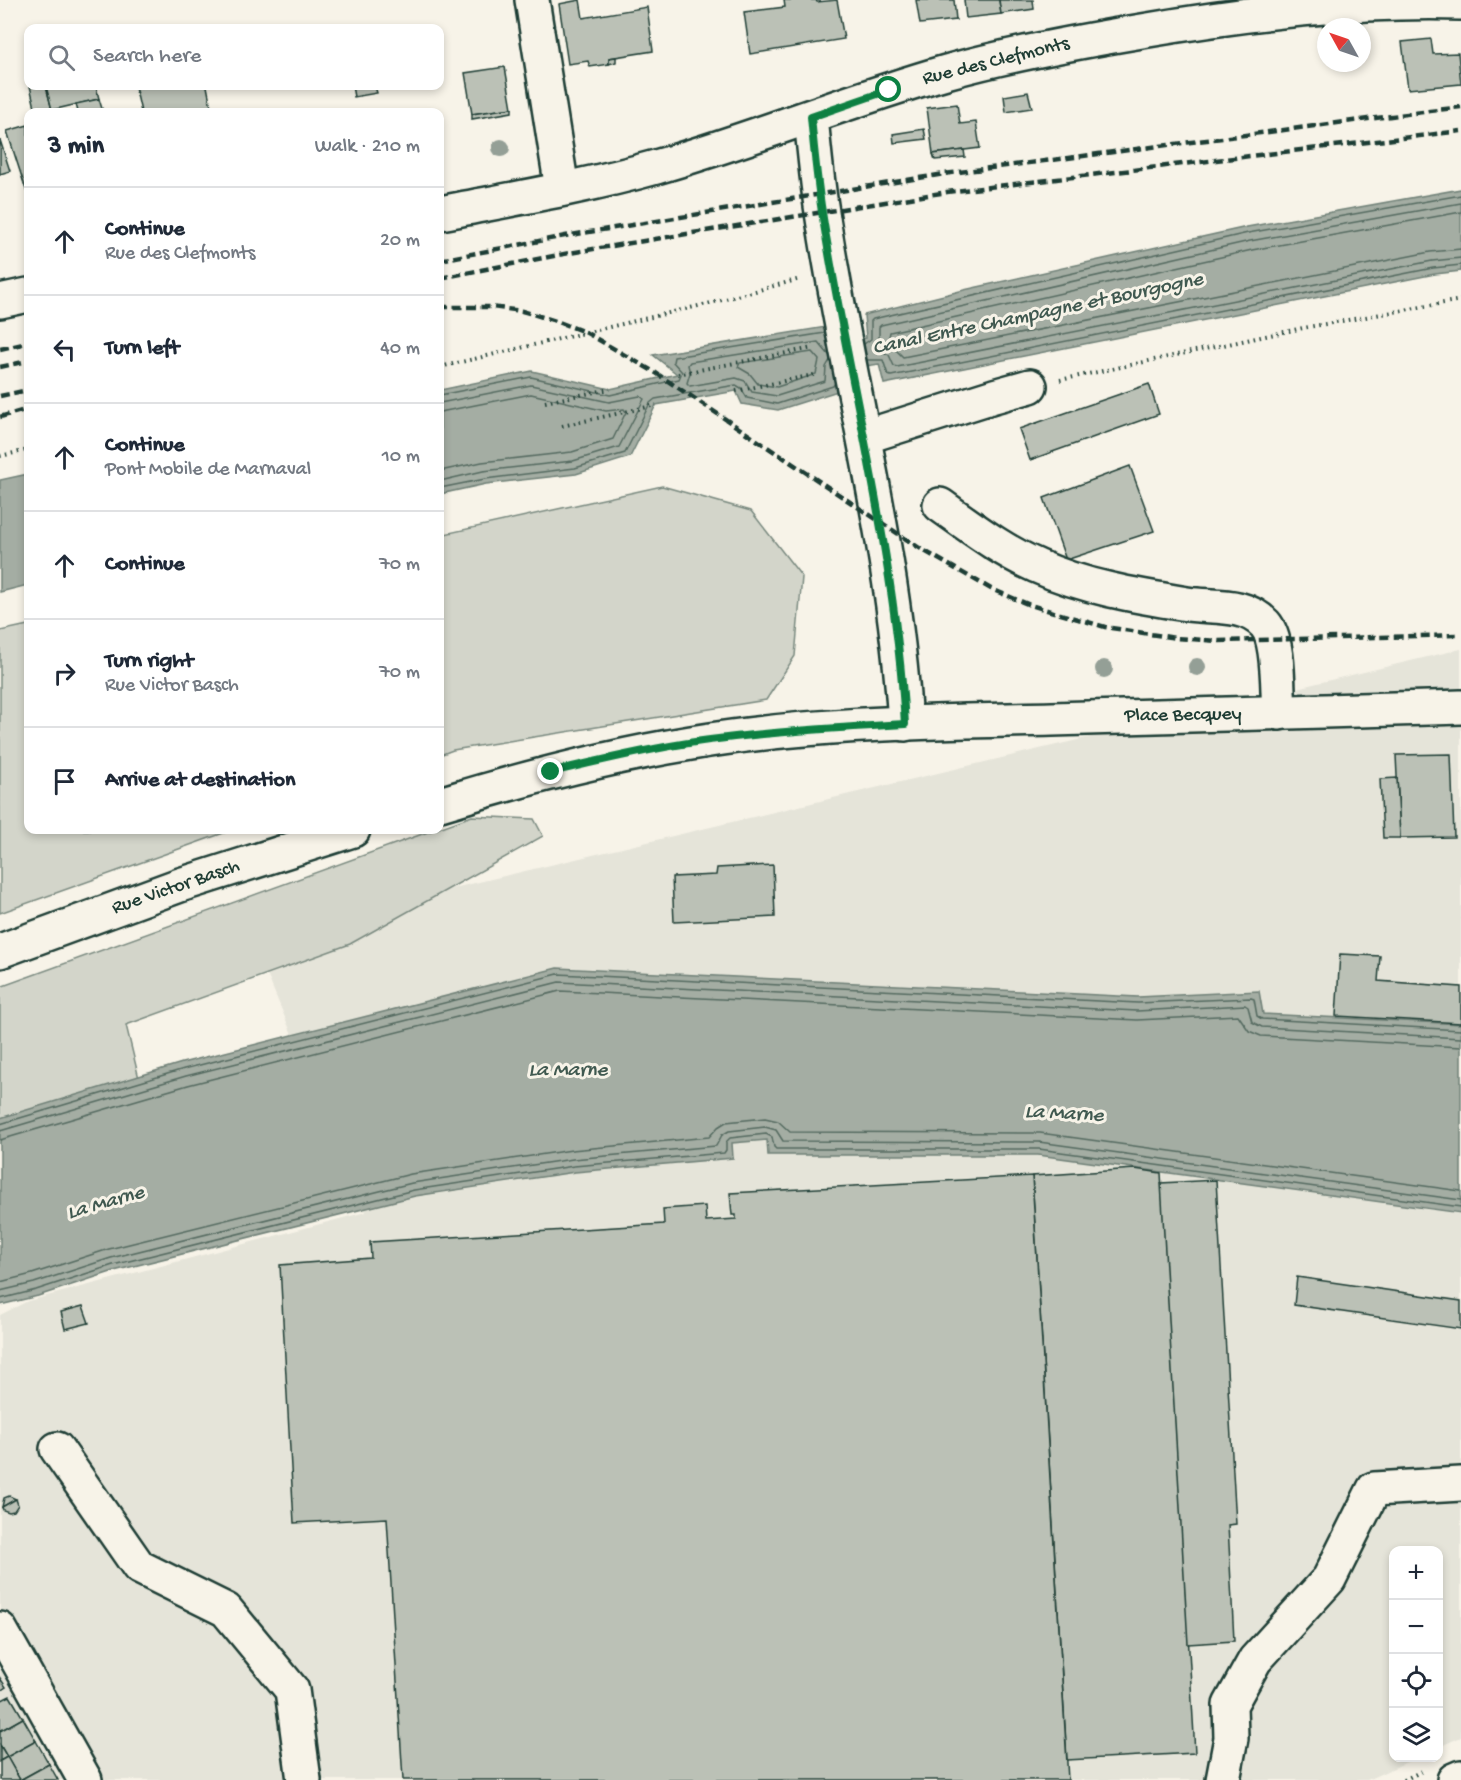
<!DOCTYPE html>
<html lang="en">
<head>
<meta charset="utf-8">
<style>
  :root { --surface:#fff; --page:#f6f6f7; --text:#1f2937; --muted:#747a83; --line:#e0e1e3 }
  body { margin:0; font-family:"Gochi Hand",sans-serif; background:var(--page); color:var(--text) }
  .controls { position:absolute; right:18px; bottom:18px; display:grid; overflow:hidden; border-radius:12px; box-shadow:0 3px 9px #0003 }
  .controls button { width:54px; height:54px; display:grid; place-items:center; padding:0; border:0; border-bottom:2px solid var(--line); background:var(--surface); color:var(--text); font:30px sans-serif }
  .compass { position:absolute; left:1317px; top:18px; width:54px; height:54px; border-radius:50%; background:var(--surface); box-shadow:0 3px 9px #0003; rotate:310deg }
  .stop { position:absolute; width:18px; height:18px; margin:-14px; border:4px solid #0b8043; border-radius:50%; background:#fff }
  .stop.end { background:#0b8043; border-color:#fff; box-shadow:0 2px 6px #0008 }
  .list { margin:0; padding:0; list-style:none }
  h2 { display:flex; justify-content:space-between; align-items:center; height:78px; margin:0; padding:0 24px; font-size:26px }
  h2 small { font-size:20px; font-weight:400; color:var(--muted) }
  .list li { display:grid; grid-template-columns:39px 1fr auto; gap:18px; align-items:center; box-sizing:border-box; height:108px; padding:0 24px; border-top:2px solid var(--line) }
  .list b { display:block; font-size:22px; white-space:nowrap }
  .list p { margin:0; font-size:20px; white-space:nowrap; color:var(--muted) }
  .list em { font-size:20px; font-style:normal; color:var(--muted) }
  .icon { flex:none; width:33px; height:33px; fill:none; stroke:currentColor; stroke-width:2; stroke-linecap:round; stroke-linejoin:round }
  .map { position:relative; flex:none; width:1461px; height:1780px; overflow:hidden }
  .search { position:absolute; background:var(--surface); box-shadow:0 3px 9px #0003; left:24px; top:24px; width:420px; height:66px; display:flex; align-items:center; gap:15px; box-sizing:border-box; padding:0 21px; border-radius:12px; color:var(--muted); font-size:22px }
  .panel { position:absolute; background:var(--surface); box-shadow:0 3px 9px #0003; left:24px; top:108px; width:420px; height:726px; border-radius:12px }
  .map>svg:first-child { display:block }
  .built { fill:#e5e4d9 }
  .green { fill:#d3d5ca; stroke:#79897f; stroke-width:1.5 }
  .water { fill:#a4ada3; stroke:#6f8077; stroke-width:1.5 }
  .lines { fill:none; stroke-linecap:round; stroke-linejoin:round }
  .shore { stroke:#546a60; stroke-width:1.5 }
  .building { fill:#bbc1b6; stroke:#1f3d34; stroke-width:1.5 }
  .minor-casing { stroke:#1f3d34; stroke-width:38 }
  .major-casing { stroke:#1f3d34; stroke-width:38 }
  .path { stroke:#1f3d34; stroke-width:4; stroke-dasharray:1.5 4.5; stroke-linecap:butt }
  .minor { stroke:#f7f3e8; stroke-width:33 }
  .major { stroke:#f7f3e8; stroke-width:33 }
  .rail { stroke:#1f3d34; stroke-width:4.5; stroke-dasharray:9 4.5; stroke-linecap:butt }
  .tree { fill:#949f96 }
  .route { stroke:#0b8043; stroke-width:8 }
  .labels { text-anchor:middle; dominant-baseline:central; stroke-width:6; stroke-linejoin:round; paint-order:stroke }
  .street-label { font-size:20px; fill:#1f3d34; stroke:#f7f3e8 }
  .water-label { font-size:21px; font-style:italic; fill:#405950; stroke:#f7f3e8 }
</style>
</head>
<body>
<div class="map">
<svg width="1461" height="1780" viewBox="0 0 1461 1780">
  <rect width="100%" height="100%" fill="#f7f3e8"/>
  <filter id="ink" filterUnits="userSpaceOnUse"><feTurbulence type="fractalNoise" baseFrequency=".0167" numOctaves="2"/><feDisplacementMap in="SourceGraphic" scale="12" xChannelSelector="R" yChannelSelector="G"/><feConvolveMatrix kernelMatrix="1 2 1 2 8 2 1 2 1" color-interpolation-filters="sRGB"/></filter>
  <g filter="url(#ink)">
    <path class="built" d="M1461,649V1737L1439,1747L1438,1550H1394V1758H1416L1367,1780H0V1315L28,1301L366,1212L251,936Z"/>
    <g class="green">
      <path d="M662,486L751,511L802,577L795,656L766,700L453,750L440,755V535Z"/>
      <path d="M28,625V830H232L0,913V631Z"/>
      <path d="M472,816L534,819L543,836L350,944L126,1025L144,1099L0,1143V987Z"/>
    </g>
    <g class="water">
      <path d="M1461,189V271L1435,274L884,384L879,364L840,370L841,390L778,410L742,404L736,391L656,405L630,457L576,474L486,484L440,494V390L532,371L610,389L677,374L653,355L832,326L835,343L866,338L864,315L964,290L1247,227Z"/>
      <path d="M28,474V585L0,592V480Z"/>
      <path d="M557,968L1138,997L1259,991L1263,1014L1461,1024V1213L1038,1155H768L767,1140L732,1143L733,1158L575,1172L415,1196L114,1271L38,1296L0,1305V1118L182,1063Z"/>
    </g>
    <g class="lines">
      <g class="shore">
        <path d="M1461,203L1250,241L881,325L879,327V339L875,348L889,355L894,366L897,367L1432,261L1461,258"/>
        <path d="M1461,212L1252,250L890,332L888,342L903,357L1430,252L1461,249"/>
        <path d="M864,344L871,339V321L873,319L1248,233L1461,195"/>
        <path d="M812,352L819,360L816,374L777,387L758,384L750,374L738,367L740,363Z"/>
        <path d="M829,355L818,342L690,362L688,365L690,373L687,383L690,386L736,378L745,381L752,392L777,396L825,381L826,367L830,360"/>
        <path d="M867,360H883L888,375L891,376L1433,268L1461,265"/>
        <path d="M440,395L531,377L610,395L679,379L682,372L673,362L674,357L825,333"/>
        <path d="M440,403L531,385L609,402L640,396L644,399L619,447L573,461L483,471L440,481"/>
        <path d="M440,412L531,394L606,411L624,409L626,412L613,439L572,452L482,462L440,471"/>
        <path d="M440,488L485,479L575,468L625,453L650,403L655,399L736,385L741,388L747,398L777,404L833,386L835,383"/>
        <path d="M0,1124L184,1069L558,974L1138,1003L1251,998L1254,999L1257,1016L1262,1019L1461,1030"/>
        <path d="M0,1131L186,1076L559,982L1137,1011L1245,1005L1248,1007L1252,1022L1262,1027L1461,1038"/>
        <path d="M0,1140L188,1085L560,991L1137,1020L1238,1015L1249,1031L1261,1036L1461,1047"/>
        <path d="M0,1282L32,1274L109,1249L411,1174L572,1150L709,1137L718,1127L726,1122L765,1118L778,1121L790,1132L1040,1133L1461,1191"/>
        <path d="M0,1291L34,1283L111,1258L412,1183L573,1159L716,1146L722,1135L729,1131L765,1127L776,1130L783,1141L1039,1142L1461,1200"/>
        <path d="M0,1299L36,1290L113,1265L414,1190L574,1166L724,1153L726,1150V1142L730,1138L766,1134L772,1137L774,1147L776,1149H1039L1461,1207"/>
      </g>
    </g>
    <g class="building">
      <path d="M580,0L583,18L647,7L653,51L609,58V64L590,67L588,61L568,64L559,4Z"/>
      <path d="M784,0H816L817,2L837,0L844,39L750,54L744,12L785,7Z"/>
      <path d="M916,0H954L956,20L920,24Z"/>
      <path d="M964,0H999L1001,14L966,18Z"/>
      <path d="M999,0H1033L1034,9L1001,14Z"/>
      <path d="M1431,39L1433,54L1458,53L1461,84L1408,89L1402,42Z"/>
      <path d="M616,57V62L609,64V58Z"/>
      <path d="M505,67L512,108L472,114L465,73Z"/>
      <path d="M30,86H46L52,110L36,112Z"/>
      <path d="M46,86H96L99,99L52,110Z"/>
      <path d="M135,86H207L212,112H141Z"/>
      <path d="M352,86H375L377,93L354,97Z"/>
      <path d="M1028,92L1032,108L1006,112L1004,96Z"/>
      <path d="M99,99L103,112H78L76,104Z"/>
      <path d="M957,104L960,124L976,122L980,148L933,154L927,108Z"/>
      <path d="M512,108V112L472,119V114Z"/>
      <path d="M28,125V196L7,131Z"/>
      <path d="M924,129L926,139L894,143L893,134Z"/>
      <path d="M0,140L10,171L0,174Z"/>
      <path d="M964,150L965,157L935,160L933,154Z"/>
      <path d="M1149,384L1159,414L1030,460L1019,429Z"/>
      <path d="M1130,466L1154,531L1066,560L1044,498Z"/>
      <path d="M1451,754L1454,837L1400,838L1396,755Z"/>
      <path d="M1397,778L1400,838H1383L1380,779Z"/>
      <path d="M773,865L775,917L674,922L672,877L716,875L717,868Z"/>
      <path d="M1340,954L1380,956L1378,981L1461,987V1023L1336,1016Z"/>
      <path d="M1135,1169L1161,1173L1195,1753L1067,1760L1032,1176Z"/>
      <path d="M1032,1176L1068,1780H403L387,1518L294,1523L280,1265L371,1258L370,1242L664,1224L663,1209L705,1206L706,1221L736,1219V1215H732L730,1193Z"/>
      <path d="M1216,1180L1236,1524L1228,1525L1234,1641L1188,1644L1161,1183Z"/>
      <path d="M1297,1277L1461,1301V1329L1294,1305Z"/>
      <path d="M83,1306L89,1323L65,1329L61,1312Z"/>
      <path d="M9,1496L16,1499L2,1507L4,1498Z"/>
      <path d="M16,1499L18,1505L14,1511L9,1512L3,1510L2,1507Z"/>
      <path d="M0,1678L6,1687L0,1691Z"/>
      <path d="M10,1696L23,1718L0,1731V1701Z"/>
      <path d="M23,1718L36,1741L7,1757L0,1745V1731Z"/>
      <path d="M36,1741L49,1764L20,1780L7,1757Z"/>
      <path d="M0,1745L7,1757L0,1761Z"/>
      <path d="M7,1757L20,1780H0V1761Z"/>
      <path d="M49,1764L58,1780H20Z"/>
    </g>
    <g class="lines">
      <g class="minor-casing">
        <g id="minor">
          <path d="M532,0L562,189"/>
          <path d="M811,117C814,149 817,181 822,212C848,383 895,551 905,724"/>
          <path d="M440,213C512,199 585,187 656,167C754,139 848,100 946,72C1011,54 1076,42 1142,31C1247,13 1354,0 1461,3"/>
          <path d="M0,301L28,295"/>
          <path d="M864,437L994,396L1030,386"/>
          <path d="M940,505C971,527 1002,551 1037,566C1083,587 1137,596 1187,604C1214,608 1244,602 1265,624C1280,641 1277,691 1279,713"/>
          <path d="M440,804C522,779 606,757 691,743C810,723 932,722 1052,719C1189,716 1325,712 1461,707"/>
          <path d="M0,951L180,885L353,830"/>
          <path d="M57,1449L139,1567L226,1610L292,1690L304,1780"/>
          <path d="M0,1629L85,1780"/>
          <path d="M1223,1780L1231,1738L1230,1705L1255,1660L1329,1579L1374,1489L1461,1484"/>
        </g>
      </g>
      <g class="major-casing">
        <path id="major" d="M1454,1780L1461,1777"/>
      </g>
      <g class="path">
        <path d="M440,367L707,304L800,279"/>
        <path d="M678,374L813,348"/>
        <path d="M1060,380L1303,328L1461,300"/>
        <path d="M736,391L818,374"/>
        <path d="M545,402L610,389"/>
        <path d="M562,426L656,405"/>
        <path d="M0,456L28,450"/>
        <path d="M1404,1780L1422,1771"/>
      </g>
      <use href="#minor" class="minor"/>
      <use href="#major" class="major"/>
      <g class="rail">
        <path d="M440,260L565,236L944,174L1461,107"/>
        <path d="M440,278L569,253L947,192L1461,131"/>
        <path d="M440,307H491L522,311L556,321L585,332L656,373L921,549L991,589L1030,605L1105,627L1176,638L1219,641L1461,635"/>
        <path d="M0,349L28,343"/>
        <path d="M0,367L28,361"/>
        <path d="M0,396L28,390"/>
        <path d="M0,417L28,409"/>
      </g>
    </g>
    <g class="tree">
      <circle cx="501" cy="148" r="9"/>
      <circle cx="1197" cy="667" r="9"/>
      <circle cx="1104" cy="669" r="9"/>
    </g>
  </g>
  <g class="lines" filter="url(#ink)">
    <path class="route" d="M551,772C598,761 646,749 695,742C765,732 835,728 905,724C895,551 849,383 822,212C817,181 814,149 811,117L889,90"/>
  </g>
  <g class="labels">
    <g class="street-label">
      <text transform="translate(996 62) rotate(-14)">Rue des Clefmonts</text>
      <text transform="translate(1183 716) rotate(-1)">Place Becquey</text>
      <text transform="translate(176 888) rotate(-19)">Rue Victor Basch</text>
    </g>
    <g class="water-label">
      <text transform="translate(1038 315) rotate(-12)">Canal Entre Champagne et Bourgogne</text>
      <text x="568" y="1071">La Marne</text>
      <text transform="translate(1064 1115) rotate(3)">La Marne</text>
      <text transform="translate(106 1204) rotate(-16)">La Marne</text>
    </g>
  </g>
</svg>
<div class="controls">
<button>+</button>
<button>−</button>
<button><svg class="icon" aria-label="locate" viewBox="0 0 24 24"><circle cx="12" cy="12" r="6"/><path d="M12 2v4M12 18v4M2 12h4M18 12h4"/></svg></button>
<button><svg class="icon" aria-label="layers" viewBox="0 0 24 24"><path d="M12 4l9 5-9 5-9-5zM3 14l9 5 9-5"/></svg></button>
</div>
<svg class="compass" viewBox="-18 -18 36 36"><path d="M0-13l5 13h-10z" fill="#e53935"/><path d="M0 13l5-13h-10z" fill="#747a83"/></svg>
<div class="stop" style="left:889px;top:90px"></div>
<div class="stop end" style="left:551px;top:772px"></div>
<div class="search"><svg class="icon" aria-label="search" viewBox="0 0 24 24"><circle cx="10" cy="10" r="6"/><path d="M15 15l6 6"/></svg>Search here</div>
<section class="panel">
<h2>3 min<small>Walk · 210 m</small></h2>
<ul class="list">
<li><svg class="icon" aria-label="ahead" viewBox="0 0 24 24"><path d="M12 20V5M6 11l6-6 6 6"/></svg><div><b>Continue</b><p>Rue des Clefmonts</p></div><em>20 m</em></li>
<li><svg class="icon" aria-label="left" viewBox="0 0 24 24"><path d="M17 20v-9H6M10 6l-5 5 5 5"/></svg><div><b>Turn left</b></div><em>40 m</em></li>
<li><svg class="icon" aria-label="ahead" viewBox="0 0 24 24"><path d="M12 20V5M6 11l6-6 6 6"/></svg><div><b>Continue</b><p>Pont Mobile de Marnaval</p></div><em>10 m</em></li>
<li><svg class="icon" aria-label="ahead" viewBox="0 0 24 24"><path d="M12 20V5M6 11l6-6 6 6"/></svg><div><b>Continue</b></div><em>70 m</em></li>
<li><svg class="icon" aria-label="right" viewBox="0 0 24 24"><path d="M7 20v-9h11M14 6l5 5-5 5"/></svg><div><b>Turn right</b><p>Rue Victor Basch</p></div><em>70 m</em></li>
<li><svg class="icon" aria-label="arrive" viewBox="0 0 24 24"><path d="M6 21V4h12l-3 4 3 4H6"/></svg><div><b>Arrive at destination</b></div></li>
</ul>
</section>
</div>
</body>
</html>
